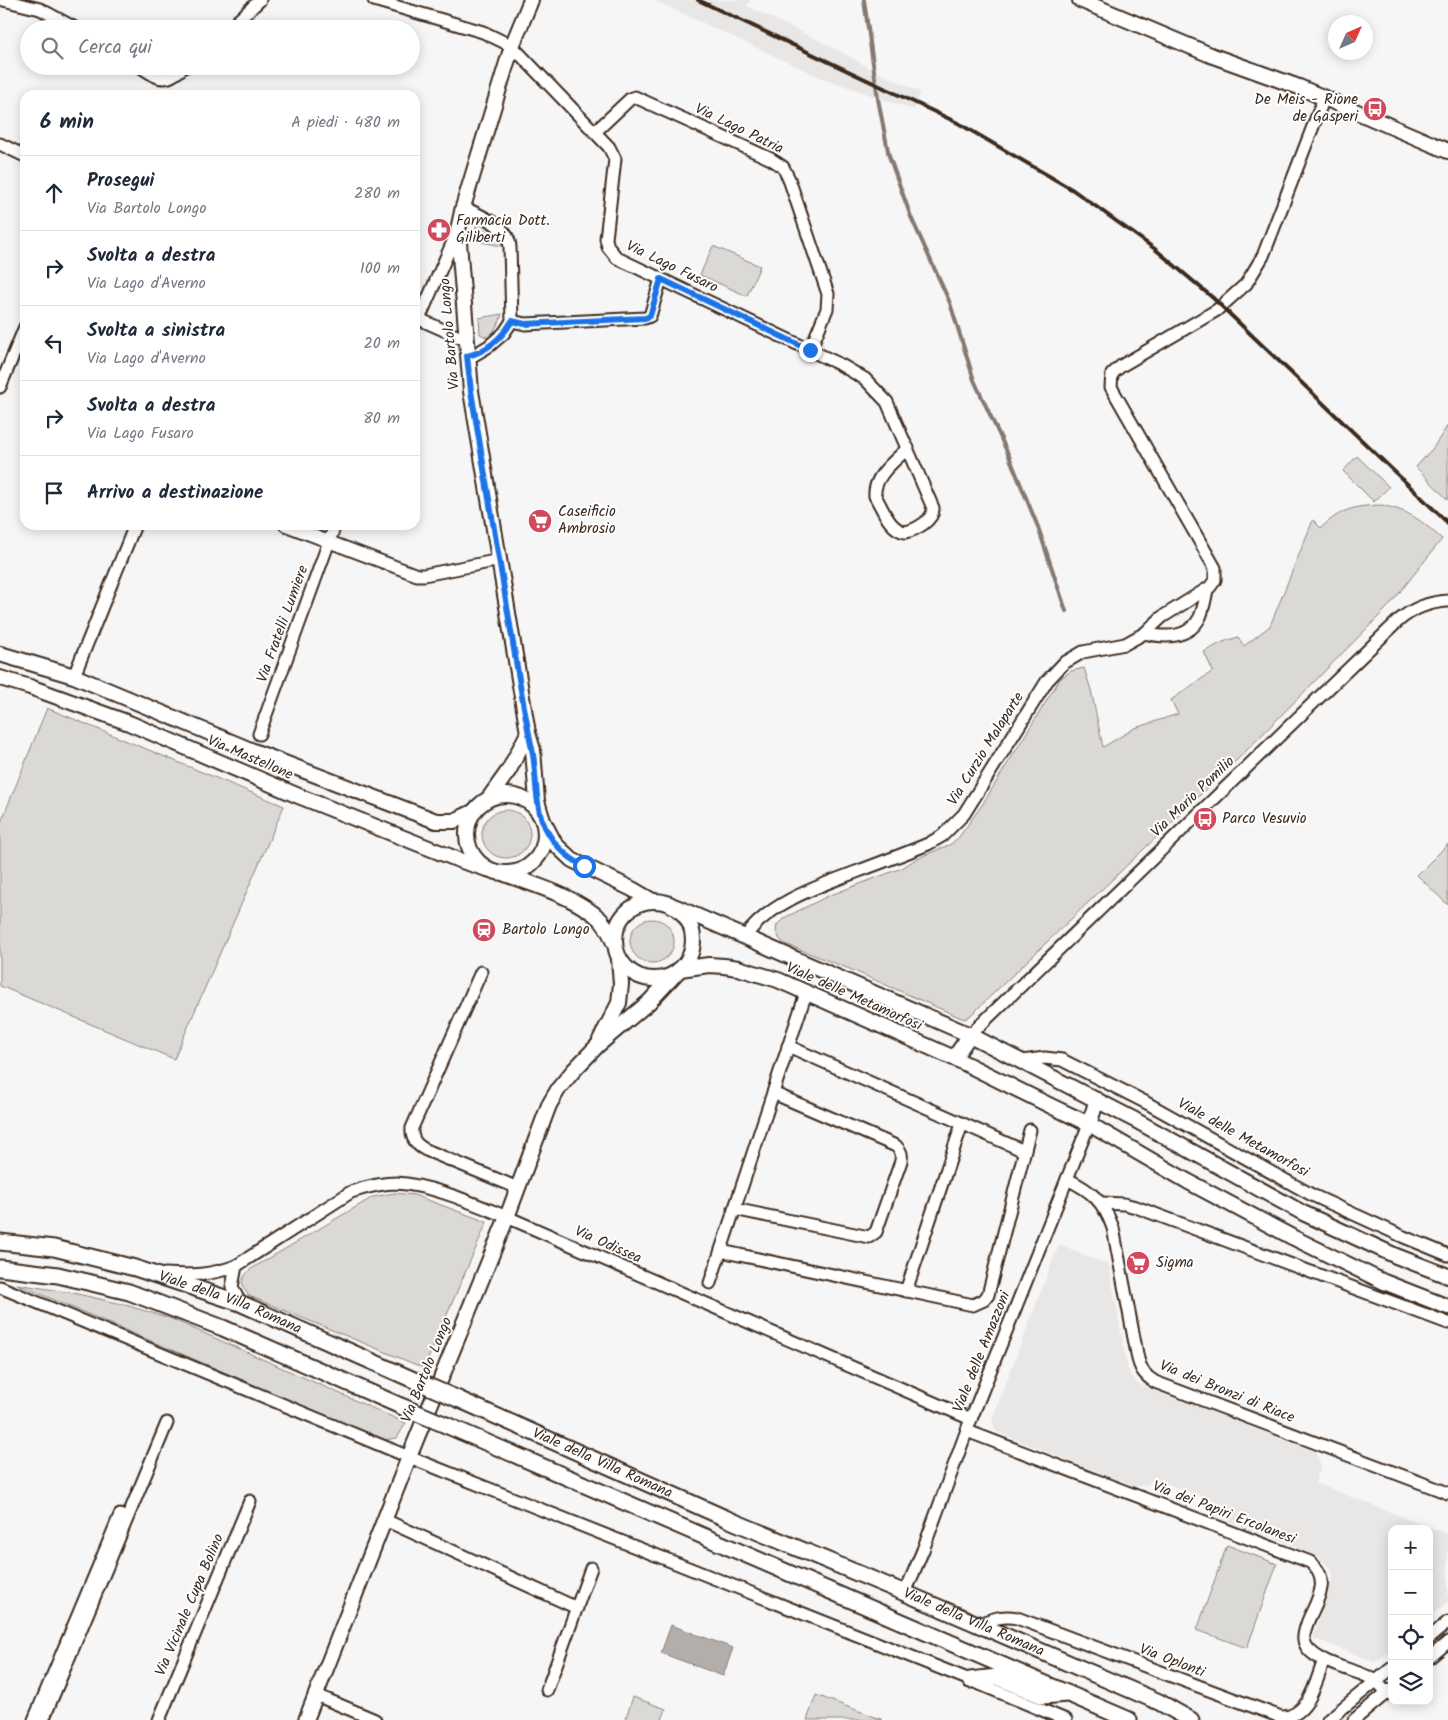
<!DOCTYPE html>
<html lang="it">
<head>
<meta charset="utf-8">
<style>
  :root { --surface:#fff; --page:#f6f6f7; --text:#1f2937; --muted:#747a83; --line:#e0e1e3 }
  body { margin:0; font-family:Kalam,sans-serif; background:var(--page); color:var(--text) }
  .controls { position:absolute; right:15px; bottom:15px; display:grid; overflow:hidden; border-radius:10px; box-shadow:0 2px 12px #0003 }
  .controls button { width:45px; height:45px; display:grid; place-items:center; padding:0; border:0; border-bottom:1px solid var(--line); background:var(--surface); color:var(--text); font:25px sans-serif }
  .compass { position:absolute; left:1328px; top:15px; width:45px; height:45px; border-radius:50%; background:var(--surface); box-shadow:0 2px 12px #0003; rotate:45deg }
  .stop { position:absolute; width:15px; height:15px; margin:-11px; border:4px solid #1a73e8; border-radius:50%; background:#fff }
  .stop.end { background:#1a73e8; border-color:#fff; box-shadow:0 1px 5px #0008 }
  .list { margin:0; padding:0; list-style:none }
  h2 { display:flex; justify-content:space-between; align-items:center; height:65px; margin:0; padding:0 20px; font-size:21px }
  h2 small { font-size:16px; font-weight:400; color:var(--muted) }
  .list li { display:grid; grid-template-columns:32px 1fr auto; gap:15px; align-items:center; box-sizing:border-box; height:75px; padding:0 20px; border-top:1px solid var(--line) }
  .list b { display:block; font-size:19px; white-space:nowrap }
  .list p { margin:0; font-size:16px; white-space:nowrap; color:var(--muted) }
  .list em { font-size:16px; font-style:normal; color:var(--muted) }
  .icon { flex:none; width:28px; height:28px; fill:none; stroke:currentColor; stroke-width:2; stroke-linecap:round; stroke-linejoin:round }
  .map { position:relative; flex:none; width:1448px; height:1720px; overflow:hidden }
  .search { position:absolute; background:var(--surface); box-shadow:0 2px 12px #0003; left:20px; top:20px; width:400px; height:55px; display:flex; align-items:center; gap:12px; box-sizing:border-box; padding:0 18px; border-radius:28px; color:var(--muted); font-size:19px }
  .panel { position:absolute; background:var(--surface); box-shadow:0 2px 12px #0003; left:20px; top:90px; width:400px; height:440px; border-radius:15px }
  .map>svg:first-child { display:block }
  .built { fill:#e9e7e6 }
  .green { fill:#dbd9d6; stroke:#8b827a }
  .water { fill:#b4aeaa; stroke:#847972 }
  .lines { fill:none; stroke-linecap:round; stroke-linejoin:round }
  .stream { stroke:#847972; stroke-width:4 }
  .minor-casing { stroke:#3b2a1e; stroke-width:15 }
  .tertiary-casing { stroke:#3b2a1e; stroke-width:18 }
  .secondary-casing { stroke:#3b2a1e; stroke-width:19 }
  .minor { stroke:#fff; stroke-width:11 }
  .tertiary { stroke:#fff; stroke-width:14 }
  .secondary { stroke:#fff; stroke-width:15 }
  .rail { stroke:#3b2a1e; stroke-width:4 }
  .secondary-bridge-casing { stroke:#3b2a1e; stroke-width:19; stroke-linecap:butt }
  .secondary-bridge { stroke:#fff; stroke-width:15 }
  .route { stroke:#1a73e8; stroke-width:6 }
  .labels { text-anchor:middle; dominant-baseline:central; stroke-width:4; stroke-linejoin:round; paint-order:stroke }
  .poi-label { font-size:15px; fill:#3b2a1e; stroke:#fff; text-anchor:start }
  .street-label { font-size:15px; fill:#3b2a1e; stroke:#fff }
</style>
</head>
<body>
<div class="map">
<svg width="1448" height="1720" viewBox="0 0 1448 1720">
  <rect width="100%" height="100%" fill="#f7f6f6"/>
  <filter id="ink" filterUnits="userSpaceOnUse"><feTurbulence type="fractalNoise" baseFrequency=".02" numOctaves="2"/><feDisplacementMap in="SourceGraphic" scale="10" xChannelSelector="R" yChannelSelector="G"/><feConvolveMatrix kernelMatrix="1 2 1 2 8 2 1 2 1" color-interpolation-filters="sRGB"/></filter>
  <g filter="url(#ink)">
    <g class="built">
      <path d="M653,0H750L747,6L840,51L871,69L921,92L914,110L822,78Z"/>
      <path d="M1059,1244L1109,1265L1128,1370L1133,1379L1140,1385L1316,1452L1321,1467L1315,1483L1448,1534V1602L1429,1617V1529H1392V1649L1375,1662L1313,1638L1332,1578L1331,1571L1327,1565L1319,1559L1296,1550L1295,1546L1211,1514L1206,1508V1498L1153,1479L1149,1484L1144,1486H1134L996,1432L992,1421L994,1414Z"/>
    </g>
    <g class="green">
      <path d="M476,222C489,227 502,230 502,246L476,241Z"/>
      <path d="M713,246L760,266L747,296L700,275Z"/>
      <path d="M502,314L500,321L489,338L480,334L479,318Z"/>
      <path d="M1448,425V500L1416,467L1433,448Z"/>
      <path d="M1357,456L1389,487L1374,502L1343,471Z"/>
      <path d="M1381,505C1411,511 1420,520 1442,539L1389,606L1242,755L971,1015L965,1019L959,1017L852,970L783,943L779,938L776,931L777,925L784,918L828,896L902,868L916,859L951,844L959,837L982,805L1060,679L1071,671L1084,668L1091,690L1103,747L1135,728L1178,714L1171,700L1213,671L1204,652L1223,642L1238,637L1244,646L1270,626L1313,520L1321,528C1341,509 1354,506 1381,505Z"/>
      <path d="M47,708L284,806L174,1059L0,986V825Z"/>
      <circle cx="506" cy="834" r="24"/>
      <path d="M1448,844V905L1417,875Z"/>
      <circle cx="652" cy="941" r="22"/>
      <path d="M394,1193L414,1195L487,1222L424,1368L249,1296C240,1284 240,1279 251,1269L373,1197Z"/>
      <path d="M17,1284L73,1293L122,1304L172,1319L406,1423L397,1438L384,1440Z"/>
      <path d="M1227,1545L1277,1564L1247,1648L1197,1630Z"/>
      <path d="M816,1695L883,1720H807Z"/>
      <path d="M633,1697L666,1709L662,1720H625Z"/>
    </g>
    <path class="water" d="M671,1625L733,1648L723,1676L661,1653Z"/>
    <g class="lines">
      <path class="stream" d="M864,0L878,99L889,156L911,217L950,303L974,380L1009,456L1038,527L1066,611"/>
      <g class="minor-casing">
        <g id="minor">
          <path d="M3,0L40,9L77,29"/>
          <path d="M374,0L483,32L512,46L609,147L615,159L606,239L608,247L617,258L837,363"/>
          <path d="M229,29L260,0"/>
          <path d="M139,66C161,80 164,84 185,66"/>
          <path d="M595,132L630,99L635,97L771,159L783,167L789,179L828,294L827,309L810,350"/>
          <path d="M0,144L25,156"/>
          <path d="M463,207C480,216 509,225 510,247L512,321L504,333L489,346L474,355L467,356"/>
          <path d="M458,230L419,319L466,340"/>
          <path d="M512,321L525,324L645,318L650,316L661,279"/>
          <path d="M841,365L865,379L887,402L933,508C934,520 916,530 905,532C889,529 883,509 875,496C873,476 895,461 908,448"/>
          <path d="M0,387L25,327"/>
          <path d="M285,525L417,575H424L500,560"/>
          <path d="M1145,633C1164,638 1189,639 1200,617C1204,608 1205,599 1207,590"/>
          <path d="M74,676L135,525"/>
          <path d="M259,734L335,525"/>
          <path d="M745,937C768,903 819,886 856,872C880,863 904,854 928,844L942,836L964,814L1047,681L1064,663L1083,652L1125,644L1145,633L1162,617L1210,587L1215,580V568L1115,394L1111,387L1112,374L1121,366L1217,310L1246,284L1263,256L1324,98"/>
          <path d="M481,972L412,1128C411,1139 416,1145 426,1150L518,1188"/>
          <path d="M970,1035L1398,621C1413,608 1428,602 1448,601"/>
          <path d="M788,1046L1024,1151"/>
          <path d="M1022,1061L1045,1058L1062,1060L1145,1102L1312,1195L1404,1237L1448,1255"/>
          <path d="M1067,1179C1092,1191 1104,1202 1113,1228L1138,1359C1141,1370 1145,1376 1155,1382L1448,1493"/>
          <path d="M1102,1203L1124,1204L1136,1207L1448,1323"/>
          <path d="M734,1209L869,1237L876,1232L901,1161C902,1154 901,1151 896,1146L773,1093"/>
          <path d="M721,1251L973,1305L984,1300L988,1295L1030,1130"/>
          <path d="M236,1266L232,1287L240,1303"/>
          <path d="M165,1274C191,1276 211,1275 236,1266L351,1192C366,1187 381,1183 397,1183C435,1186 472,1203 507,1217L971,1419"/>
          <path d="M710,1283L806,993"/>
          <path d="M0,1287L409,1457L970,1680L1066,1720"/>
          <path d="M906,1291L962,1124"/>
          <path d="M967,1431L1310,1562C1332,1580 1317,1600 1308,1621C1306,1627 1303,1634 1304,1640C1308,1664 1360,1669 1376,1681C1380,1684 1384,1689 1387,1693"/>
          <path d="M385,1520L577,1608"/>
          <path d="M905,1593L923,1550L971,1419L1089,1124"/>
          <path d="M979,1624C992,1619 1003,1615 1017,1618L1281,1717C1309,1718 1316,1681 1324,1660"/>
          <path d="M1429,1638L1448,1622"/>
          <path d="M1429,1658L1448,1642"/>
          <path d="M547,1690L591,1568"/>
          <path d="M316,1695L375,1720"/>
          <path d="M34,1720L120,1515"/>
          <path d="M43,1720L167,1423"/>
          <path d="M159,1720L250,1501"/>
          <path d="M1328,1720L1392,1668"/>
          <path d="M1354,1720L1391,1689"/>
        </g>
      </g>
      <g class="tertiary-casing">
        <g id="tertiary">
          <path d="M531,0L512,46L463,207L458,230L471,391L528,733L533,750L537,801L543,821L555,844L572,860L632,889L651,900"/>
          <path d="M1080,0L1213,56L1299,87L1448,151"/>
          <path d="M0,654L74,676L253,751L436,821H454L473,812"/>
          <path d="M0,678L30,687L129,723L301,797L459,860L487,869"/>
          <circle cx="506" cy="834" r="39"/>
          <path d="M489,798L509,770L528,733"/>
          <path d="M505,874C535,885 569,895 594,914C604,921 610,932 614,943"/>
          <circle cx="654" cy="940" r="39"/>
          <path d="M676,907L970,1035L1135,1120L1303,1213L1396,1256L1448,1276"/>
          <path d="M680,969L709,965L724,966L738,968L778,980L954,1058L1055,1108L1089,1124L1187,1181L1292,1237L1384,1282L1448,1307"/>
          <path d="M600,1040L619,1003L621,984L619,959"/>
          <path d="M954,1058L970,1035"/>
          <path d="M1089,1124L1097,1100"/>
          <path d="M306,1720L409,1457L507,1217L549,1105L559,1088L574,1070L598,1045L649,1002L680,969"/>
        </g>
      </g>
      <g class="secondary-casing">
        <g id="secondary">
          <path id="s1" d="M0,1242L54,1248L135,1268L240,1303L416,1381"/>
          <path d="M0,1268L58,1275L129,1292L223,1328L403,1407"/>
          <path id="s2" d="M458,1399L725,1518L905,1593L1159,1702L1191,1720"/>
          <path d="M446,1425L1129,1720"/>
          <path d="M970,1680L997,1677L1043,1696L1067,1694"/>
        </g>
      </g>
      <use href="#minor" class="minor"/>
      <use href="#tertiary" class="tertiary"/>
      <use href="#secondary" class="secondary"/>
      <path class="rail" d="M698,0L958,123L1073,190L1155,249L1213,298L1448,523"/>
      <g class="secondary-bridge-casing">
        <g id="secondary-bridge">
          <path d="M416,1381L458,1399"/>
          <path d="M403,1407L446,1425"/>
        </g>
      </g>
      <use href="#secondary-bridge" class="secondary-bridge"/>
    </g>
  </g>
  <g class="lines" filter="url(#ink)">
    <path class="route" d="M584,866C564,856 550,841 542,820C534,797 537,772 532,749C519,686 510,622 499,559C490,503 480,447 471,391L467,356C486,352 502,338 512,321L525,324L645,318L650,316L661,279L810,350"/>
  </g>
  <defs>
    <g id="bus-disc" transform="scale(1.25)"><circle r="9.5" fill="#d1495b" stroke="#fff"/><path d="M-5-6H5V4H4V6H2V4H-2V6H-4V4H-5ZM-3.5-4V0h7V-4ZM-3.5 1.2v1.5H-2V1.2ZM2 1.2v1.5H3.5V1.2Z" fill="#fff"/></g>
    <g id="pharmacy-disc" transform="scale(1.25)"><circle r="9.5" fill="#d1495b" stroke="#fff"/><path d="M-2-6h4v4h4v4h-4v4h-4v-4h-4v-4h4Z" fill="#fff"/></g>
    <g id="supermarket-disc" transform="scale(1.25)"><circle r="9.5" fill="#d1495b" stroke="#fff"/><path d="M-6-5.5h2.5l.6 2H6L4.5 2H-2.5L-4.4-4H-6ZM-1.5 3.2a1.3 1.3 0 1 0 .1 0ZM3 3.2a1.3 1.3 0 1 0 .1 0Z" fill="#fff"/></g>
    <g id="station-disc" transform="scale(1.25)"><circle r="9.5" fill="#d1495b" stroke="#fff"/><path d="M-3-6H3Q5-6 5-4V2Q5 4 3 4L4.5 6H3L1.5 4h-3L-3 6H-4.5L-3 4Q-5 4-5 2V-4Q-5-6-3-6ZM-3.5-4v3h7v-3ZM-3.5 1v1.5H-2V1ZM2 1v1.5H3.5V1Z" fill="#fff"/></g>
  </defs>
  <g fill-rule="evenodd">
    <use href="#bus-disc" x="1375" y="109"/>
    <use href="#pharmacy-disc" x="439" y="230"/>
    <use href="#supermarket-disc" x="540" y="521"/>
    <use href="#bus-disc" x="1205" y="819"/>
    <use href="#station-disc" x="484" y="930"/>
    <use href="#supermarket-disc" x="1138" y="1263"/>
  </g>
  <g class="labels">
    <g class="poi-label">
      <text x="1358" y="100" text-anchor="end">De Meis - Rione<tspan x="1358" dy="17">de Gasperi</tspan></text>
      <text x="456" y="221">Farmacia Dott.<tspan x="456" dy="17">Giliberti</tspan></text>
      <text x="558" y="512">Caseificio<tspan x="558" dy="17">Ambrosio</tspan></text>
      <text x="1222" y="819">Parco Vesuvio</text>
      <text x="502" y="930">Bartolo Longo</text>
      <text x="1156" y="1263">Sigma</text>
    </g>
    <g class="street-label">
      <text transform="translate(739 129) rotate(26)">Via Lago Patria</text>
      <text transform="translate(672 267) rotate(26)">Via Lago Fusaro</text>
      <text transform="translate(450 334) rotate(-95)">Via Bartolo Longo</text>
      <text transform="translate(283 624) rotate(-70)">Via Fratelli Lumiere</text>
      <text transform="translate(986 749) rotate(-58)">Via Curzio Malaparte</text>
      <text transform="translate(250 758) rotate(23)">Via Mastellone</text>
      <text transform="translate(1193 797) rotate(-44)">Via Mario Pomilio</text>
      <text transform="translate(854 997) rotate(24)">Viale delle Metamorfosi</text>
      <text transform="translate(1243 1138) rotate(29)">Viale delle Metamorfosi</text>
      <text transform="translate(608 1245) rotate(24)">Via Odissea</text>
      <text stroke="none"><textPath href="#s1" startOffset="239">Viale della Villa Romana</textPath></text>
      <text transform="translate(982 1352) rotate(-68)">Viale delle Amazzoni</text>
      <text transform="translate(427 1370) rotate(-68)">Via Bartolo Longo</text>
      <text transform="translate(1227 1392) rotate(22)">Via dei Bronzi di Riace</text>
      <text stroke="none"><textPath href="#s2" startOffset="158">Viale della Villa Romana</textPath></text>
      <text transform="translate(1224 1513) rotate(21)">Via dei Papiri Ercolanesi</text>
      <text transform="translate(190 1605) rotate(-67)">Via Vicinale Cupa Bolino</text>
      <text stroke="none"><textPath href="#s2" startOffset="562">Viale della Villa Romana</textPath></text>
      <text transform="translate(1172 1661) rotate(21)">Via Oplonti</text>
    </g>
  </g>
</svg>
<div class="controls">
<button>+</button>
<button>−</button>
<button><svg class="icon" aria-label="locate" viewBox="0 0 24 24"><circle cx="12" cy="12" r="6"/><path d="M12 2v4M12 18v4M2 12h4M18 12h4"/></svg></button>
<button><svg class="icon" aria-label="layers" viewBox="0 0 24 24"><path d="M12 4l9 5-9 5-9-5zM3 14l9 5 9-5"/></svg></button>
</div>
<svg class="compass" viewBox="-18 -18 36 36"><path d="M0-13l5 13h-10z" fill="#e53935"/><path d="M0 13l5-13h-10z" fill="#747a83"/></svg>
<div class="stop" style="left:584px;top:866px"></div>
<div class="stop end" style="left:810px;top:350px"></div>
<div class="search"><svg class="icon" aria-label="search" viewBox="0 0 24 24"><circle cx="10" cy="10" r="6"/><path d="M15 15l6 6"/></svg>Cerca qui</div>
<section class="panel">
<h2>6 min<small>A piedi · 480 m</small></h2>
<ul class="list">
<li><svg class="icon" aria-label="ahead" viewBox="0 0 24 24"><path d="M12 20V5M6 11l6-6 6 6"/></svg><div><b>Prosegui</b><p>Via Bartolo Longo</p></div><em>280 m</em></li>
<li><svg class="icon" aria-label="right" viewBox="0 0 24 24"><path d="M7 20v-9h11M14 6l5 5-5 5"/></svg><div><b>Svolta a destra</b><p>Via Lago d'Averno</p></div><em>100 m</em></li>
<li><svg class="icon" aria-label="left" viewBox="0 0 24 24"><path d="M17 20v-9H6M10 6l-5 5 5 5"/></svg><div><b>Svolta a sinistra</b><p>Via Lago d'Averno</p></div><em>20 m</em></li>
<li><svg class="icon" aria-label="right" viewBox="0 0 24 24"><path d="M7 20v-9h11M14 6l5 5-5 5"/></svg><div><b>Svolta a destra</b><p>Via Lago Fusaro</p></div><em>80 m</em></li>
<li><svg class="icon" aria-label="arrive" viewBox="0 0 24 24"><path d="M6 21V4h12l-3 4 3 4H6"/></svg><div><b>Arrivo a destinazione</b></div></li>
</ul>
</section>
</div>
</body>
</html>
